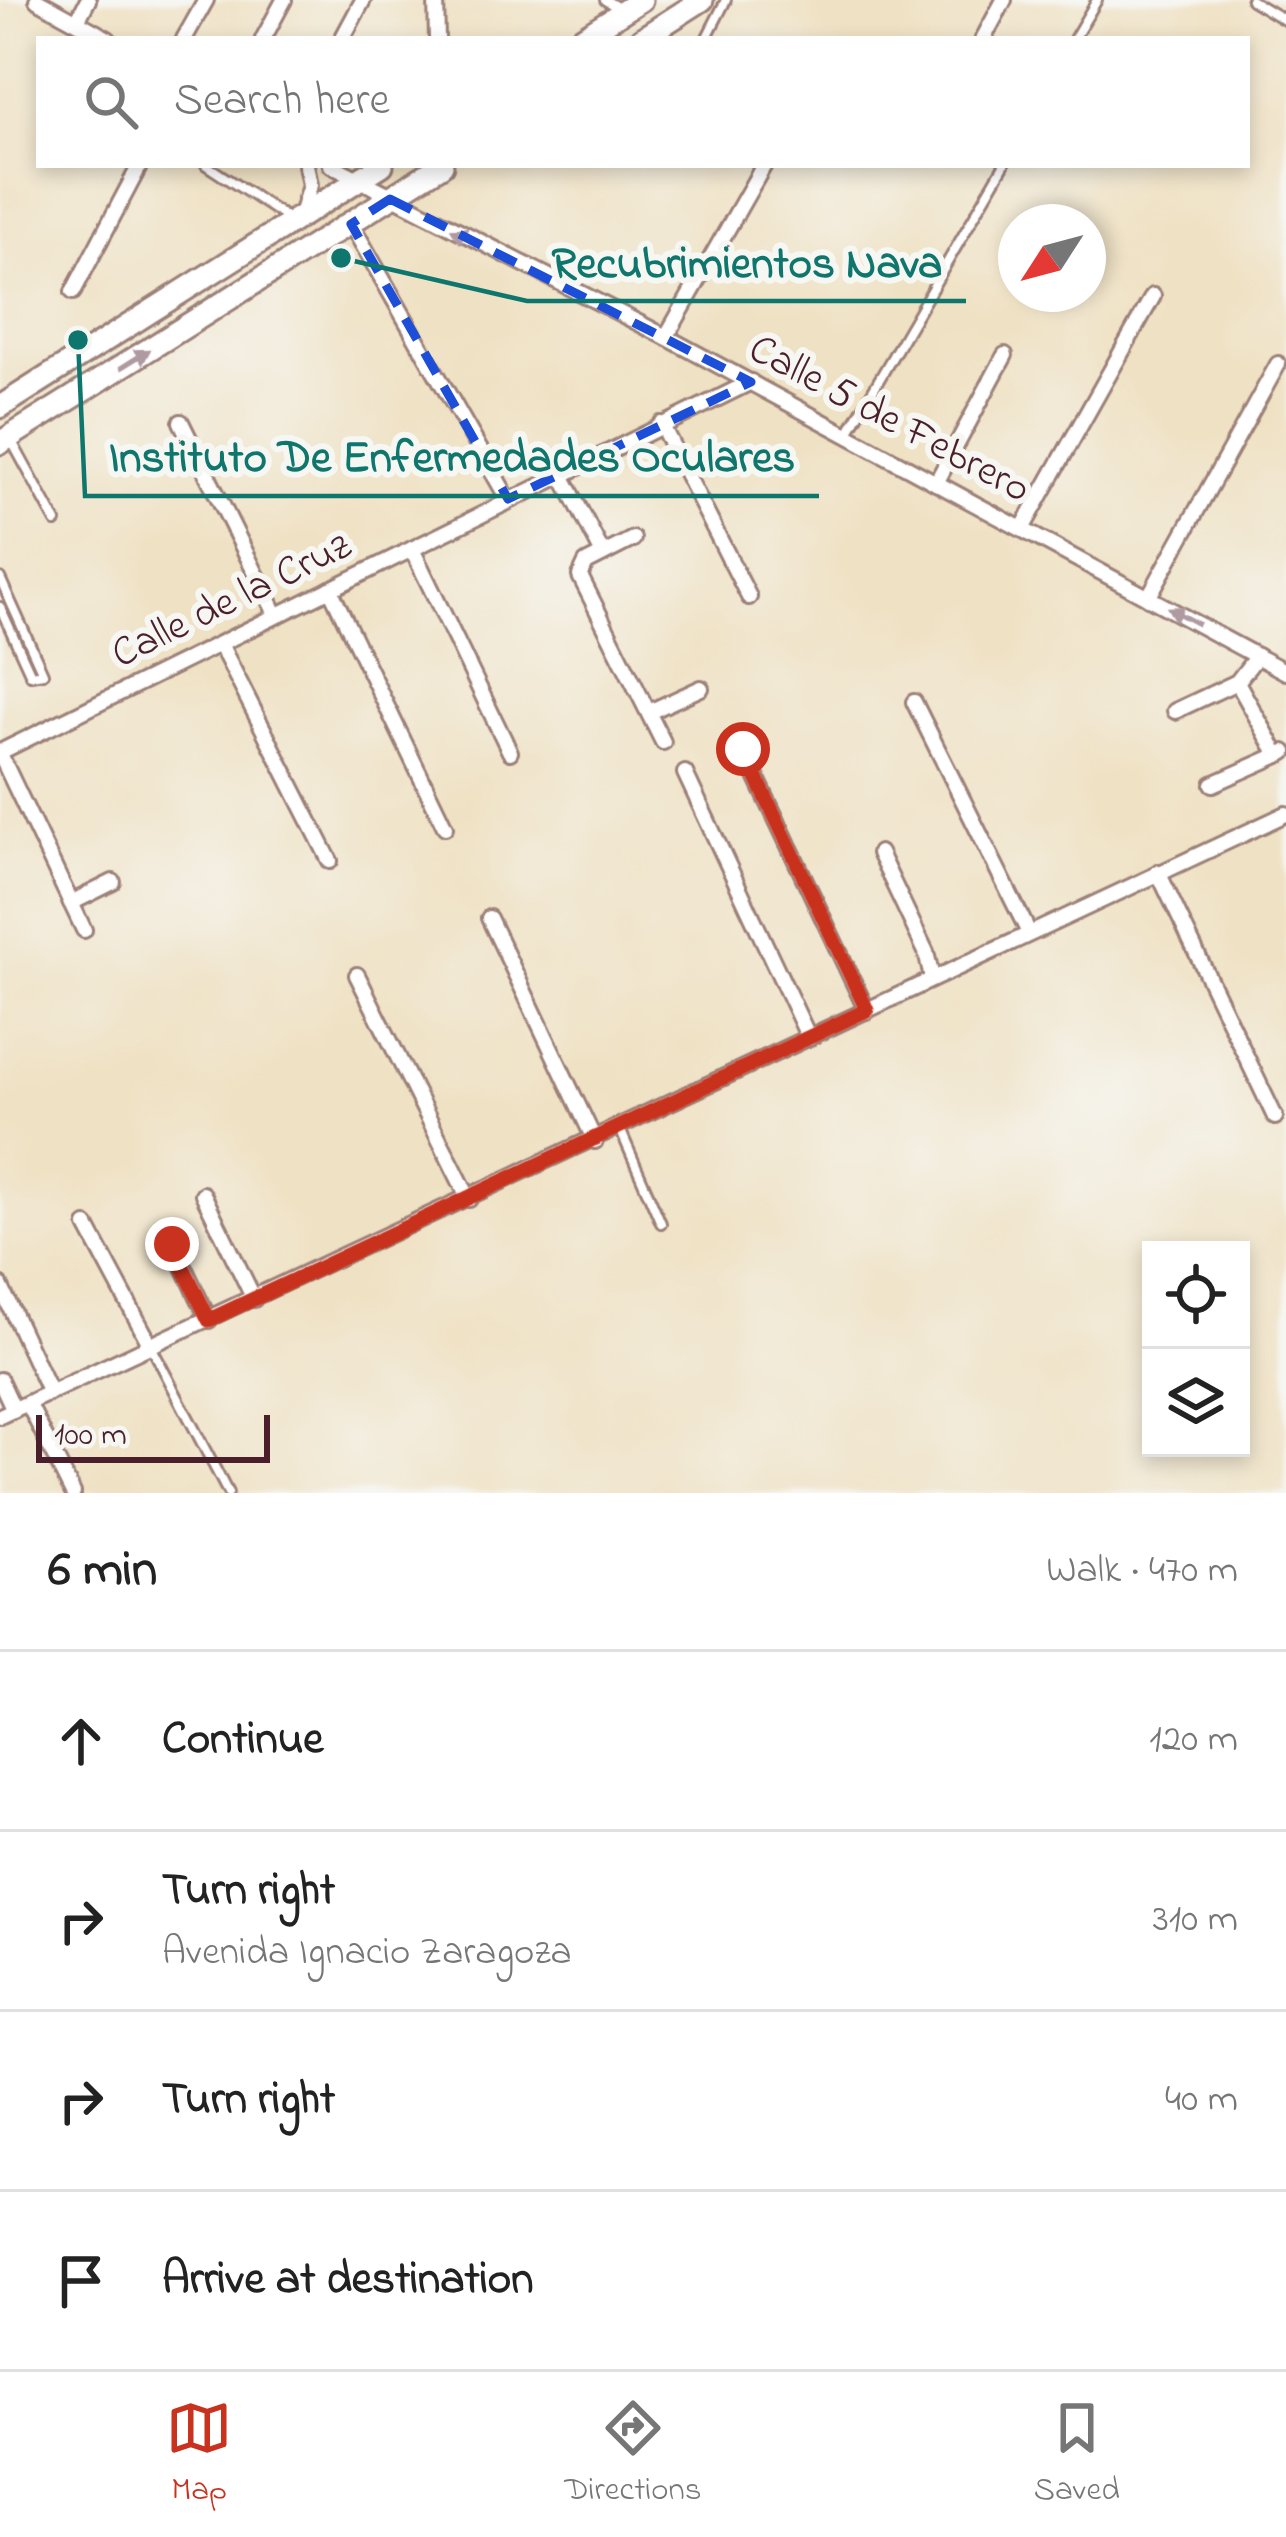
<!DOCTYPE html>
<html lang="en">
<head>
<meta charset="utf-8">
<style>
  :root { --surface:#fff; --page:#f2f2f2; --text:#222; --muted:#767676; --line:#e0e0e0; --accent:#c8321e }
  body { margin:0; font-family:"Indie Flower",sans-serif; background:var(--page); color:var(--text) }
  .controls { position:absolute; right:36px; bottom:36px; display:grid; overflow:hidden; border-radius:0px; box-shadow:0 6px 18px #0003 }
  .controls button { width:108px; height:108px; display:grid; place-items:center; padding:0; border:0; border-bottom:3px solid var(--line); background:var(--surface); color:var(--text); font:60px sans-serif }
  .compass { position:absolute; left:998px; top:204px; width:108px; height:108px; border-radius:50%; background:var(--surface); box-shadow:0 6px 18px #0003; rotate:234deg }
  .scale { position:absolute; left:36px; bottom:30px; width:234px; box-sizing:border-box; padding-left:12px; border:6px solid #4a1f2b; border-top:0; font-size:33px; line-height:42px; white-space:nowrap; color:#4a1f2b; -webkit-text-stroke:9px #f6f6f2; paint-order:stroke }
  .stop { position:absolute; width:36px; height:36px; margin:-27px; border:9px solid #c8321e; border-radius:50%; background:#fff }
  .stop.end { background:#c8321e; border-color:#fff; box-shadow:0 3px 12px #0008 }
  .list { margin:0; padding:0; list-style:none }
  h2 { display:flex; justify-content:space-between; align-items:center; height:156px; margin:0; padding:0 48px; font-size:51px }
  h2 small { font-size:39px; font-weight:400; color:var(--muted) }
  .list li { display:grid; grid-template-columns:78px 1fr auto; gap:36px; align-items:center; box-sizing:border-box; height:180px; padding:0 48px; border-top:3px solid var(--line) }
  .list b { display:block; font-size:45px; white-space:nowrap }
  .list p { margin:0; font-size:39px; white-space:nowrap; color:var(--muted) }
  .list em { font-size:39px; font-style:normal; color:var(--muted) }
  .icon { flex:none; width:66px; height:66px; fill:none; stroke:currentColor; stroke-width:2; stroke-linecap:round; stroke-linejoin:round }
  .map { position:relative; flex:none; width:1286px; height:1493px; overflow:hidden }
  .search { position:absolute; background:var(--surface); box-shadow:0 6px 18px #0003; left:36px; right:36px; top:36px; height:132px; display:flex; align-items:center; gap:30px; box-sizing:border-box; padding:0 42px; border-radius:0px; color:var(--muted); font-size:45px }
  .sheet { height:876px; background:var(--surface) }
  nav { display:flex; justify-content:space-around; align-items:center; box-sizing:border-box; height:168px; border-top:3px solid var(--line); background:var(--surface); font-size:33px; color:var(--muted) }
  nav a { display:grid; justify-items:center; gap:6px }
  nav .on { color:var(--accent) }
  .map>svg:first-child { display:block }
  .lines { fill:none; stroke-linecap:round; stroke-linejoin:round }
  .service-casing { stroke:#9c8077; stroke-width:14 }
  .minor-casing { stroke:#9c8077; stroke-width:20 }
  .primary-casing { stroke:#9c8077; stroke-width:27 }
  .service { stroke:#fff; stroke-width:8 }
  .minor { stroke:#fff; stroke-width:14 }
  .primary { stroke:#fff; stroke-width:21 }
  .oneway { fill:#ae9aa0 }
  .route { stroke:#c8321e; stroke-width:15 }
  .marked { fill:none; stroke:#1d4ed8; stroke-width:9; stroke-dasharray:24 15; stroke-linejoin:round }
  .labels { text-anchor:middle; dominant-baseline:central; stroke-width:12; stroke-linejoin:round; paint-order:stroke }
  .street-label { font-size:42px; fill:#4a1f2b; stroke:#f6f6f2 }
  .leader { fill:none; stroke:#0f766e; stroke-width:4.5 }
  .callout-dot { fill:#0f766e; stroke:#f6f6f2; stroke-width:4.5 }
  .callout-label { font-size:45px; text-anchor:middle; font-weight:bold; fill:#0f766e; stroke:#f6f6f2; stroke-width:12; stroke-linejoin:round; paint-order:stroke }
</style>
</head>
<body>
<div class="map">
<svg width="1286" height="1493" viewBox="0 0 1286 1493">
  <rect width="100%" height="100%" fill="#f6f6f2"/>
  <filter id="ink" filterUnits="userSpaceOnUse"><feTurbulence type="fractalNoise" baseFrequency=".00833" numOctaves="2"/><feDisplacementMap in="SourceGraphic" scale="24" xChannelSelector="R" yChannelSelector="G"/><feConvolveMatrix kernelMatrix="1 2 1 2 8 2 1 2 1" color-interpolation-filters="sRGB"/></filter>
  <filter id="wash" filterUnits="userSpaceOnUse"><feTurbulence type="fractalNoise" baseFrequency=".004" numOctaves="4" result="noise"/><feDisplacementMap in="SourceGraphic" scale="48" xChannelSelector="R" yChannelSelector="G"/><feGaussianBlur stdDeviation="2.7" result="paint"/><feColorMatrix in="noise" values="0 0 0 0 0 0 0 0 0 0 0 0 0 0 0 0 0 1.4 0 .05"/><feComposite in="paint" operator="in"/></filter>
  <g filter="url(#wash)">
    <rect width="100%" height="100%" fill="#efe1c3"/>
  </g>
  <g filter="url(#ink)">
    <g class="lines">
      <g class="service-casing">
        <g id="service">
          <path d="M605,0L622,10"/>
          <path d="M1251,0L1286,21"/>
          <path d="M706,39L726,0"/>
          <path d="M1074,39L1097,0"/>
          <path d="M206,165L287,218"/>
          <path d="M848,433L1004,165"/>
          <path d="M10,438L56,522"/>
          <path d="M0,578L43,673L31,675L0,607"/>
          <path d="M620,1129L661,1223"/>
          <path d="M151,1346L228,1493"/>
        </g>
      </g>
      <g class="minor-casing">
        <g id="minor">
          <path d="M37,0L108,39"/>
          <path d="M436,0L437,39"/>
          <path d="M77,21L88,0"/>
          <path d="M184,39L206,0"/>
          <path d="M263,39L284,0"/>
          <path d="M342,39L363,0"/>
          <path d="M983,39L1004,0"/>
          <path d="M331,165L666,337L1286,672"/>
          <path d="M302,212L310,185L306,165"/>
          <path d="M351,224L508,499"/>
          <path d="M73,292L140,165"/>
          <path d="M666,337L764,165"/>
          <path d="M181,422L277,616"/>
          <path d="M661,424L749,597"/>
          <path d="M562,475L603,554"/>
          <path d="M936,483L1005,355"/>
          <path d="M1022,529L1153,296"/>
          <path d="M633,539L586,563L580,576L663,742"/>
          <path d="M412,549L510,752"/>
          <path d="M330,589L445,827"/>
          <path d="M1148,598L1278,364"/>
          <path d="M220,644L330,861"/>
          <path d="M1237,682L1278,755"/>
          <path d="M914,702L1029,933"/>
          <path d="M1175,711L1237,682L1257,656"/>
          <path d="M649,712L701,688"/>
          <path d="M743,749L867,1011"/>
          <path d="M0,752L751,382"/>
          <path d="M0,754L84,930"/>
          <path d="M685,773L809,1038"/>
          <path d="M1213,784L1285,752"/>
          <path d="M879,853L926,952L932,978"/>
          <path d="M1158,872L1275,1117"/>
          <path d="M71,903L113,882"/>
          <path d="M489,918L595,1141"/>
          <path d="M357,975L469,1199"/>
          <path d="M203,1194L254,1299"/>
          <path d="M87,1226L151,1346"/>
          <path d="M173,1244L209,1320"/>
          <path d="M0,1285L50,1393"/>
          <path d="M0,1380L14,1410"/>
          <path d="M28,1403L73,1493"/>
          <path d="M0,1416L1286,814"/>
        </g>
      </g>
      <g class="primary-casing">
        <g id="primary">
          <path d="M580,39L641,0"/>
          <path d="M641,39L702,0"/>
          <path d="M0,407L382,165"/>
          <path d="M0,443L442,165"/>
        </g>
      </g>
      <use href="#service" class="service"/>
      <use href="#minor" class="minor"/>
      <use href="#primary" class="primary"/>
    </g>
    <defs><path id="oneway-solid" d="M-6-.8H1V-3.2L6.5 0L1 3.2V.8H-6Z" transform="scale(3)"/></defs>
    <g class="oneway">
      <use href="#oneway-solid" transform="translate(467 237) rotate(-153)"/>
      <use href="#oneway-solid" transform="translate(135 359) rotate(-32)"/>
      <use href="#oneway-solid" transform="translate(1183 616) rotate(-152)"/>
    </g>
  </g>
  <g class="lines" filter="url(#ink)">
    <path class="route" d="M172,1244L209,1320L867,1010L743,749"/>
  </g>
  <path class="marked" d="M390,199L751,382L508,499L351,224Z"/>
  <g class="labels">
    <g class="street-label">
      <text transform="translate(889 420) rotate(28)">Calle 5 de Febrero</text>
      <text transform="translate(232 601) rotate(-26)">Calle de la Cruz</text>
    </g>
  </g>
  <path class="leader" d="M341 258L527 301H966M78 340L85 496H819"/>
  <g class="callout-dot">
    <circle cx="341" cy="258" r="12"/>
    <circle cx="78" cy="340" r="12"/>
  </g>
  <g class="callout-label">
    <text x="747" y="277">Recubrimientos Nava</text>
    <text x="452" y="471">Instituto De Enfermedades Oculares</text>
  </g>
</svg>
<div class="controls">
<button><svg class="icon" aria-label="locate" viewBox="0 0 24 24"><circle cx="12" cy="12" r="6"/><path d="M12 2v4M12 18v4M2 12h4M18 12h4"/></svg></button>
<button><svg class="icon" aria-label="layers" viewBox="0 0 24 24"><path d="M12 4l9 5-9 5-9-5zM3 14l9 5 9-5"/></svg></button>
</div>
<svg class="compass" viewBox="-18 -18 36 36"><path d="M0-13l5 13h-10z" fill="#e53935"/><path d="M0 13l5-13h-10z" fill="#767676"/></svg>
<div class="scale">100 m</div>
<div class="stop" style="left:743px;top:749px"></div>
<div class="stop end" style="left:172px;top:1244px"></div>
<div class="search"><svg class="icon" aria-label="search" viewBox="0 0 24 24"><circle cx="10" cy="10" r="6"/><path d="M15 15l6 6"/></svg>Search here</div>
</div>
<section class="sheet">
<h2>6 min<small>Walk · 470 m</small></h2>
<ul class="list">
<li><svg class="icon" aria-label="ahead" viewBox="0 0 24 24"><path d="M12 20V5M6 11l6-6 6 6"/></svg><div><b>Continue</b></div><em>120 m</em></li>
<li><svg class="icon" aria-label="right" viewBox="0 0 24 24"><path d="M7 20v-9h11M14 6l5 5-5 5"/></svg><div><b>Turn right</b><p>Avenida Ignacio Zaragoza</p></div><em>310 m</em></li>
<li><svg class="icon" aria-label="right" viewBox="0 0 24 24"><path d="M7 20v-9h11M14 6l5 5-5 5"/></svg><div><b>Turn right</b></div><em>40 m</em></li>
<li><svg class="icon" aria-label="arrive" viewBox="0 0 24 24"><path d="M6 21V4h12l-3 4 3 4H6"/></svg><div><b>Arrive at destination</b></div></li>
</ul>
</section>
<nav>
<a class="on"><svg class="icon" aria-label="map" viewBox="0 0 24 24"><path d="M3 6l6-2 6 2 6-2v14l-6 2-6-2-6 2zM9 4v14M15 6v14"/></svg>Map</a>
<a><svg class="icon" aria-label="directions" viewBox="0 0 24 24"><path d="M12 3l9 9-9 9-9-9zM9 14v-3h6M13 9l2 2-2 2"/></svg>Directions</a>
<a><svg class="icon" aria-label="saved" viewBox="0 0 24 24"><path d="M7 4h10v16l-5-4-5 4z"/></svg>Saved</a>
</nav>
</body>
</html>
